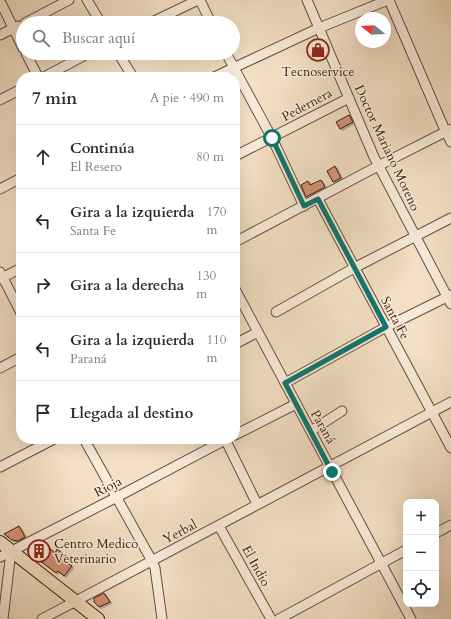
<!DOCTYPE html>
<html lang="es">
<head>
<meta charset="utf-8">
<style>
  :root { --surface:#fff; --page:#f2f2f3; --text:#2b2b33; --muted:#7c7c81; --line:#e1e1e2 }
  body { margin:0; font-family:Cardo,serif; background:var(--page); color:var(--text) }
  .controls { position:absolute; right:12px; bottom:12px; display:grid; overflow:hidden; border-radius:8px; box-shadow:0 4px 16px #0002 }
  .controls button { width:36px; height:36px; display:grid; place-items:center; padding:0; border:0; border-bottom:1px solid var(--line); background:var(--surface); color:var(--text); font:20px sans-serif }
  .compass { position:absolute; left:355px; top:12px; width:36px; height:36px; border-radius:50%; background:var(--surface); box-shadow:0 4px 16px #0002; rotate:288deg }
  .stop { position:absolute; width:12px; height:12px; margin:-9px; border:3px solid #0f766e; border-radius:50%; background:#fff }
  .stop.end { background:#0f766e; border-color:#fff; box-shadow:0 1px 4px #0008 }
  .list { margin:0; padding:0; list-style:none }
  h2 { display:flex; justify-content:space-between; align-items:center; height:52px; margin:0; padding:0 16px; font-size:17px }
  h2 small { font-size:13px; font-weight:400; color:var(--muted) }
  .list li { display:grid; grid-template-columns:26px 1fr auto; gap:12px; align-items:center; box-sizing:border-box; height:64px; padding:0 16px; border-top:1px solid var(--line) }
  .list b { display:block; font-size:15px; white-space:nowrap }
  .list p { margin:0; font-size:13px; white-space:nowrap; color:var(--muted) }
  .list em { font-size:13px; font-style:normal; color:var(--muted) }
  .icon { flex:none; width:22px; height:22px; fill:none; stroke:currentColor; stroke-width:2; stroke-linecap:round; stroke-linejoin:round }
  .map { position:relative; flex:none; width:451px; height:619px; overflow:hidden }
  .search { position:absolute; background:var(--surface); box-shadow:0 4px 16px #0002; left:16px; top:16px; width:224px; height:44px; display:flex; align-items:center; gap:10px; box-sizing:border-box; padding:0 14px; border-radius:22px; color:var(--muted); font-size:15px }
  .panel { position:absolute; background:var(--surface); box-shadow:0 4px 16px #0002; left:16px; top:72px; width:224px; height:372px; border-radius:16px }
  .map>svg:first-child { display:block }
  .building { fill:#d59378; stroke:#3c1d0c; filter:url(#shadow) }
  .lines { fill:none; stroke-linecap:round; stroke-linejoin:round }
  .minor-casing { stroke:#6a4e3a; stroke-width:11 }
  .major-casing { stroke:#3c1d0c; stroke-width:14 }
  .minor { stroke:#f8ebda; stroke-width:9 }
  .major { stroke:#f4e0c6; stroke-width:12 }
  .route { stroke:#0f766e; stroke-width:5 }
  .labels { text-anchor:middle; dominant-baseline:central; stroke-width:3; stroke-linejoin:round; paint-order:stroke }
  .poi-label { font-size:13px; fill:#3c1d0c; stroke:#f8ebda }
  .street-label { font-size:13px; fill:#3c1d0c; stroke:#f8ebda }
</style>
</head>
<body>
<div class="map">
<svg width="451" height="619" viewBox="0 0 451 619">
  <defs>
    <filter id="shadow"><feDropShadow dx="2" dy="1.5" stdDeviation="0" flood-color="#0004"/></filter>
  </defs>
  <rect width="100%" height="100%" fill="#f4e0c6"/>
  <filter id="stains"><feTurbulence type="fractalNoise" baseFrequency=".005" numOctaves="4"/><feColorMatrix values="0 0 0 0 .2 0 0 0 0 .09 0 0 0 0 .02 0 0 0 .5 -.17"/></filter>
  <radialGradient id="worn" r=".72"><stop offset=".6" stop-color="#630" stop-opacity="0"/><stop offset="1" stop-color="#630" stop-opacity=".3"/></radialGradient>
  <g class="building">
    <path d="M349,115L353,122L340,129L336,122Z"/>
    <path d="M335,166L341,178L333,182L327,171Z"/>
    <path d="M321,180L325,187L306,197L301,185L308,181L310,185Z"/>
    <path d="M19,526L25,537L18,541L12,540L4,534Z"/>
    <path d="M43,543L55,553L57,549L67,557L65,561L72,566L64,576L58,571L56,573L30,553V550Z"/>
    <path d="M104,593L110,602L99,607L94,602V598Z"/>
  </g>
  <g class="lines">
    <g class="minor-casing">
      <g id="minor">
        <path d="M87,0L101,23"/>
        <path d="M200,0L211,23"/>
        <path d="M307,0L374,157L451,304"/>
        <path d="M389,0L444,128L451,142"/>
        <path d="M0,1L23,48"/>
        <path d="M25,23L69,0"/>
        <path d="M150,23L198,0"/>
        <path d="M0,35L18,26"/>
        <path d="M26,53L38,77"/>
        <path d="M118,53L133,77"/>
        <path d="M226,53L272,138L304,206"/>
        <path d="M44,77L89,53"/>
        <path d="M214,77L319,28L388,0"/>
        <path d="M0,100L21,89"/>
        <path d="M235,156L349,98"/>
        <path d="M0,189L21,178"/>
        <path d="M318,199L451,448"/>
        <path d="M235,242L378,166L451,129"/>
        <path d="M0,272L21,313"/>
        <path d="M0,279L21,268"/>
        <path d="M235,289L411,619"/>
        <path d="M276,312L354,268L451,218"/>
        <path d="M235,344L258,332"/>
        <path d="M0,368L21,357"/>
        <path d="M285,383L386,327L451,295"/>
        <path d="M311,431L342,411"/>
        <path d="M235,435L296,404"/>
        <path d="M84,439L152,561L155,568L162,619"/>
        <path d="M225,439L257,504"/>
        <path d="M0,467L54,439"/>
        <path d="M219,526L271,619"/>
        <path d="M436,533L451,525"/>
        <path d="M0,557L117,497L227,439"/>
        <path d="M3,619L11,551"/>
        <path d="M42,619L451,402"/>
        <path d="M279,619L406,550"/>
      </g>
    </g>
    <g class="major-casing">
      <path id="major" d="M0,542L98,619"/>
    </g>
    <use href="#minor" class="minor"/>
    <use href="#major" class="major"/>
  </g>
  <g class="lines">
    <path class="route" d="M272,138L304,206L318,199L386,327L285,383L332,472"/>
  </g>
  <defs>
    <g id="shop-ring" transform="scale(1.15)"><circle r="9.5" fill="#f8ebda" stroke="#8f2418" stroke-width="1.5"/><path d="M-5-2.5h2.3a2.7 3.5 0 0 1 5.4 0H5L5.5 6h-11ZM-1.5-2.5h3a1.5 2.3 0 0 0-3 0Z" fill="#8f2418"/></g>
    <g id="building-ring" transform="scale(1.15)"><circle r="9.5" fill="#f8ebda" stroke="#8f2418" stroke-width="1.5"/><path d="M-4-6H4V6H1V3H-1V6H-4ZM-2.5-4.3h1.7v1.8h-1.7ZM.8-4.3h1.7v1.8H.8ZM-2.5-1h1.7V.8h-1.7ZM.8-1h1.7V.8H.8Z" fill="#8f2418"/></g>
  </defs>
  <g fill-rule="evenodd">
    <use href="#shop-ring" x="318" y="50"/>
    <use href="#building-ring" x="39" y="551"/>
  </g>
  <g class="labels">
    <g class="poi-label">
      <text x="318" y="72">Tecnoservice</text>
      <text x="54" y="544" text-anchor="start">Centro Medico<tspan x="54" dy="15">Veterinario</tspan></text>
    </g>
    <g class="street-label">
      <text transform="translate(307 105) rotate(-28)">Pedernera</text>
      <text transform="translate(387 148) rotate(65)">Doctor Mariano Moreno</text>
      <text transform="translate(395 318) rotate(62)">Santa Fe</text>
      <text transform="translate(323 427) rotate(61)">Paraná</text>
      <text transform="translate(108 487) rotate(-27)">Rioja</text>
      <text transform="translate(180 532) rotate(-28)">Yerbal</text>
      <text transform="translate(256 566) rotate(61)">El Indio</text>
    </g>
  </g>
  <rect width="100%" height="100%" filter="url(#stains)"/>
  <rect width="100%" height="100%" fill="url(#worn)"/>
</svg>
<div class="controls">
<button>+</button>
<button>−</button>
<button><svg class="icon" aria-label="locate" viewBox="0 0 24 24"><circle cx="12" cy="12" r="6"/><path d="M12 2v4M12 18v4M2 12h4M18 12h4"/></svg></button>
</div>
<svg class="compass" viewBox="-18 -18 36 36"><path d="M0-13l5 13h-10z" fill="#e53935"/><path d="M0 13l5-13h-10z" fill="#7c7c81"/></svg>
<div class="stop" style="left:272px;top:138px"></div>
<div class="stop end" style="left:332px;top:472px"></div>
<div class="search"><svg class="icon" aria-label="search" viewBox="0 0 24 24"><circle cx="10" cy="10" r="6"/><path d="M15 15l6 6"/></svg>Buscar aquí</div>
<section class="panel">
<h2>7 min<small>A pie · 490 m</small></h2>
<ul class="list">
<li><svg class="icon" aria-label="ahead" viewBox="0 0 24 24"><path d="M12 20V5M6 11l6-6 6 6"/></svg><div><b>Continúa</b><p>El Resero</p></div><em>80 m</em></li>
<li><svg class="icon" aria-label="left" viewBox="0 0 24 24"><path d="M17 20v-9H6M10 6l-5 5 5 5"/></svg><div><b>Gira a la izquierda</b><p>Santa Fe</p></div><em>170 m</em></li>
<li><svg class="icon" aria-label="right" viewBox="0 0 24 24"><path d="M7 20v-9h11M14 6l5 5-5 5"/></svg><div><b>Gira a la derecha</b></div><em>130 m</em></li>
<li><svg class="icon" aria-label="left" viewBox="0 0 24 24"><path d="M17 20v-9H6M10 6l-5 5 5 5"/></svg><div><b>Gira a la izquierda</b><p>Paraná</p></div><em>110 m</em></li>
<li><svg class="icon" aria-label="arrive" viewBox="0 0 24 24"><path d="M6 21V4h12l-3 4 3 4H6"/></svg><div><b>Llegada al destino</b></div></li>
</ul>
</section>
</div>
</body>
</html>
